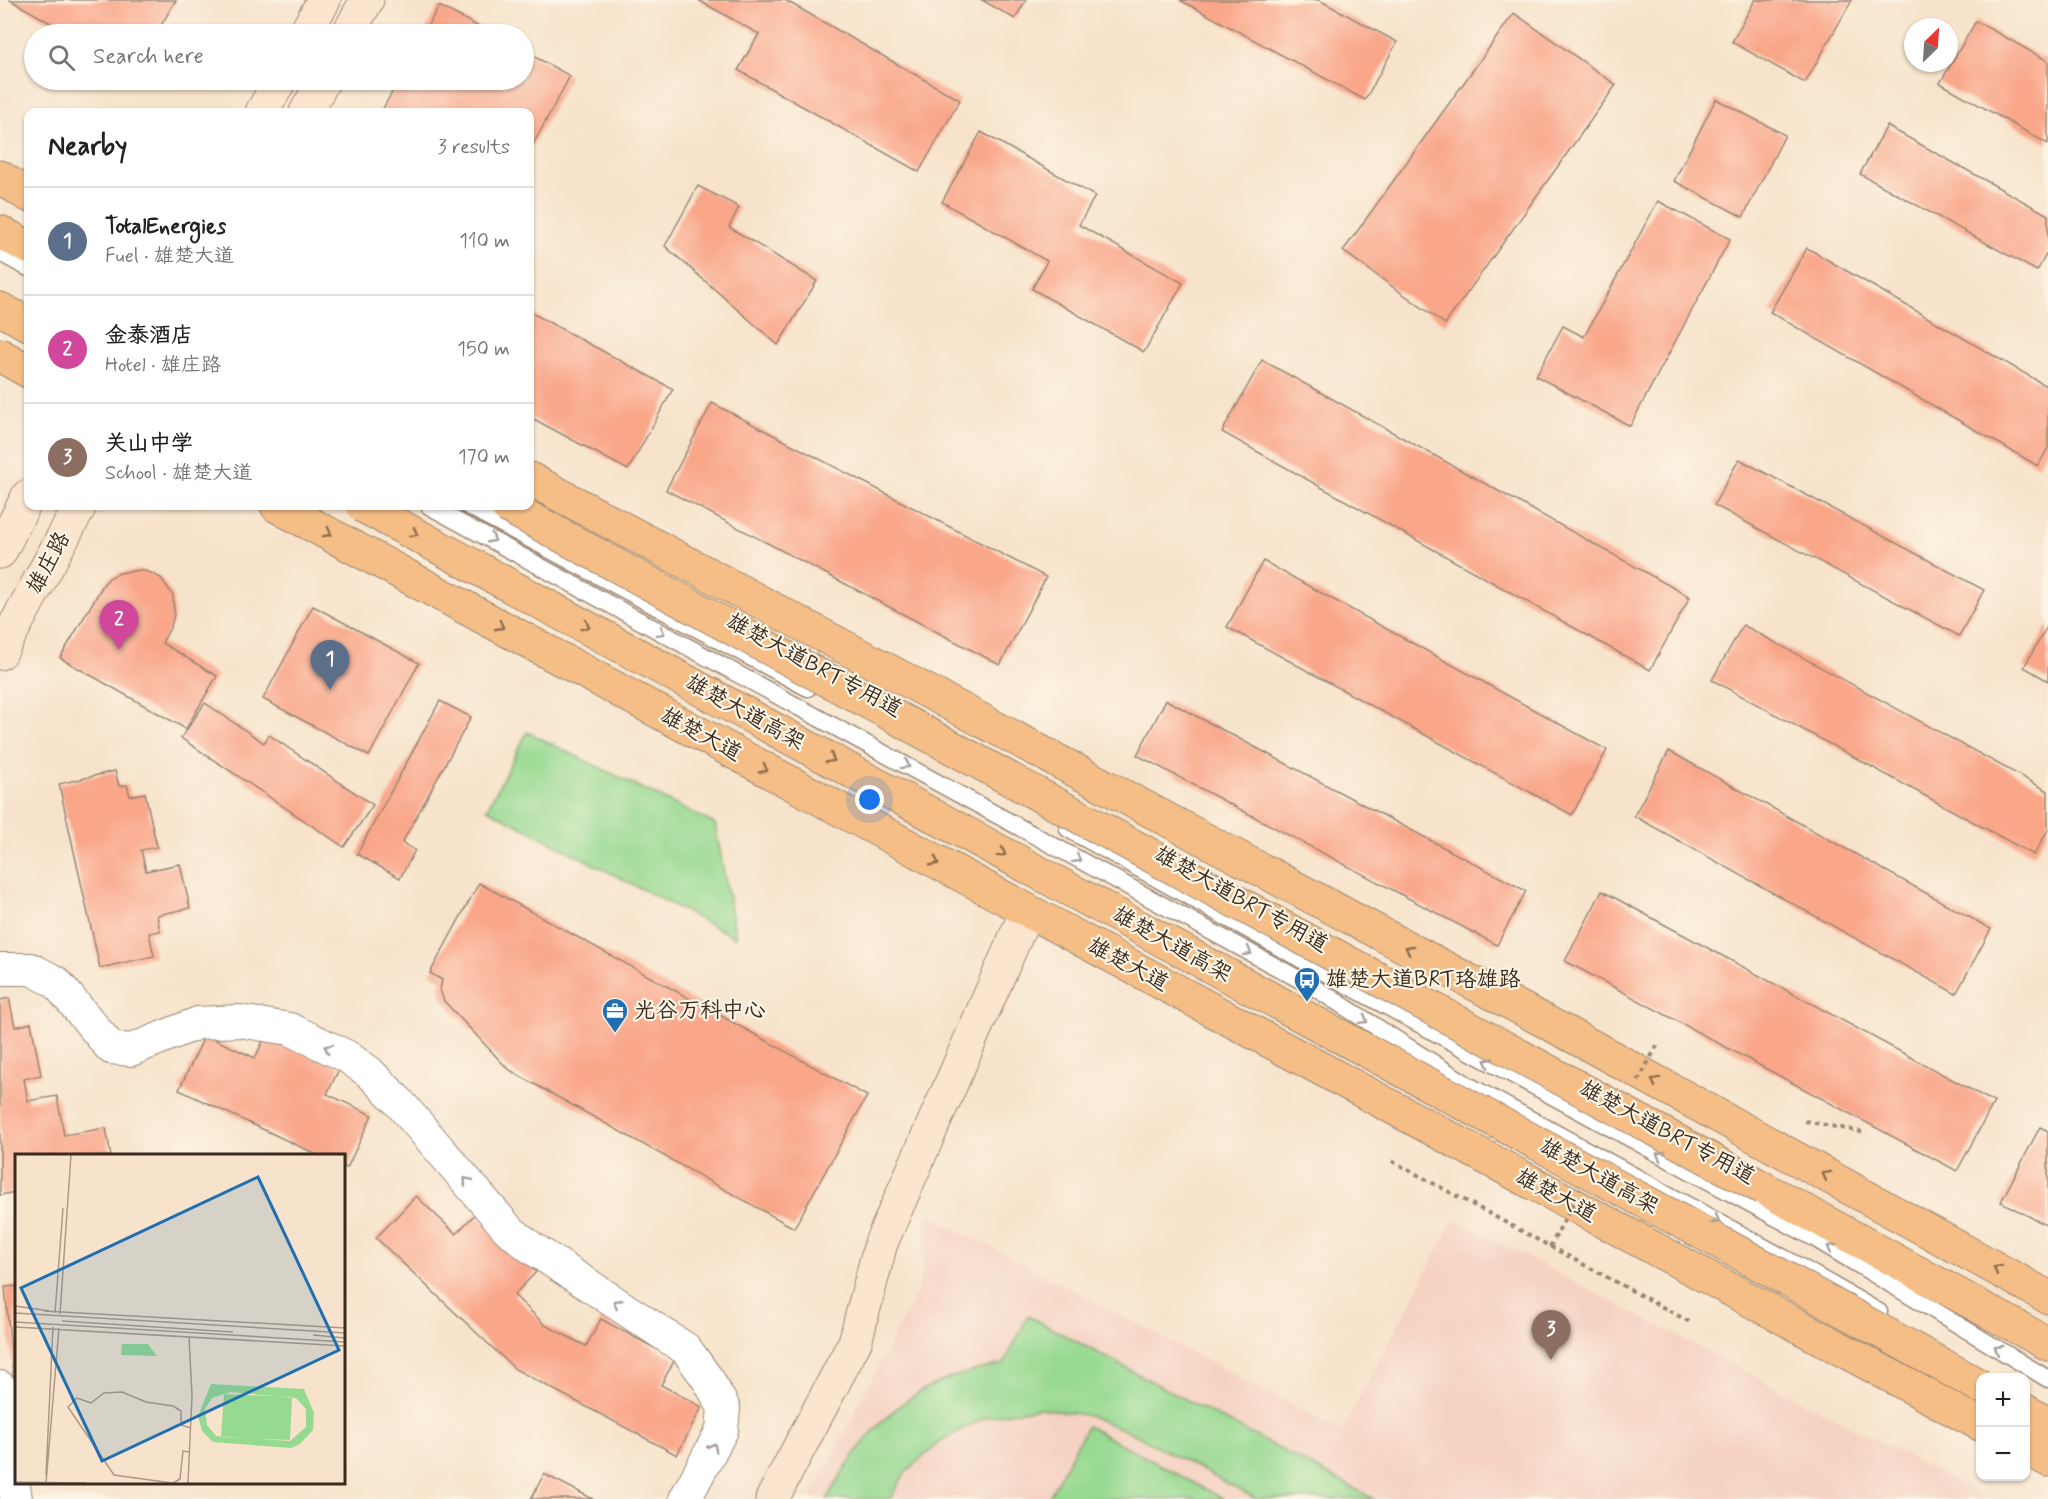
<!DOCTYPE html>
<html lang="en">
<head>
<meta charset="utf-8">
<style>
  :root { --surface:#fff; --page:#f6f6f6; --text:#222; --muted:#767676; --line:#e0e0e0; --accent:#111827 }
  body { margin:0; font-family:Mynerve,"LXGW WenKai TC",sans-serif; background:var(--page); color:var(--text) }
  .controls { position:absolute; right:18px; bottom:18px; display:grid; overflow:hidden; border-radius:12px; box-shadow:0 2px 4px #0004 }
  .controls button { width:54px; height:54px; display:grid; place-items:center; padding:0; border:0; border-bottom:2px solid var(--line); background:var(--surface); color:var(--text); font:30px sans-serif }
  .compass { position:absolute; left:1904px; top:18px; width:54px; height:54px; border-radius:50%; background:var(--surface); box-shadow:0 2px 4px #0004; rotate:25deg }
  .you { position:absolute; left:870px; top:800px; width:21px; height:21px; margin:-15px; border:4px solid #fff; border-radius:50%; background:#1a73e8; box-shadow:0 0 0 9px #1a73e833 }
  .badge { display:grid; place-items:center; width:39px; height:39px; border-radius:50%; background:var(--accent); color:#fff; font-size:20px; font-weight:700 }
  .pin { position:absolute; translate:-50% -50px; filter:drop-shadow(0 2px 3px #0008) }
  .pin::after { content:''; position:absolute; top:32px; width:21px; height:18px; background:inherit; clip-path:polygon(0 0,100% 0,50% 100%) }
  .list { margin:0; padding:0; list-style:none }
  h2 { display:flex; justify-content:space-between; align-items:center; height:78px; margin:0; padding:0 24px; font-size:26px }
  h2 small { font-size:20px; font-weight:400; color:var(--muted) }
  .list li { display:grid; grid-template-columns:39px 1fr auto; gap:18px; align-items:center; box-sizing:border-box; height:108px; padding:0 24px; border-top:2px solid var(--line) }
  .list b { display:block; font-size:22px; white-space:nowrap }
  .list p { margin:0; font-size:20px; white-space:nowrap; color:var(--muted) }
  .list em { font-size:20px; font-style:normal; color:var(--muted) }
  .icon { flex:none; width:33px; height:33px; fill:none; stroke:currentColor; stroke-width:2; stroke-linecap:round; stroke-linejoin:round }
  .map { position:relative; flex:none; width:2048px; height:1499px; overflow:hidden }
  .search { position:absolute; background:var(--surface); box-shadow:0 2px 4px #0004; left:24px; top:24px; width:510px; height:66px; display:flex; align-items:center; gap:15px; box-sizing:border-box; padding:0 21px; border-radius:33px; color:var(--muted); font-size:22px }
  .panel { position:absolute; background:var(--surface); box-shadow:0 2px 4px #0004; left:24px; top:108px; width:510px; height:402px; border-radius:12px }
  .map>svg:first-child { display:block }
  .built { fill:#f5d2c2 }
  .green { fill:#96d990; stroke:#688257; stroke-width:1.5 }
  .building { fill:#f9a689 }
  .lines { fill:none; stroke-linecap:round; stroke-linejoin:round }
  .lane-casing { stroke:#998674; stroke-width:19 }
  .street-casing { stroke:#998674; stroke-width:34 }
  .secondary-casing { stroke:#998674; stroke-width:35 }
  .primary-casing { stroke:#998674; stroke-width:35 }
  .highway-casing { stroke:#998674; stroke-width:35 }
  .path { stroke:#998674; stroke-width:4; stroke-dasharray:4.5 4.5; stroke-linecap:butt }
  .lane { stroke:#fff; stroke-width:16 }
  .street { stroke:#fff; stroke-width:32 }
  .secondary { stroke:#fbe5cf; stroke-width:33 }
  .primary { stroke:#f5be86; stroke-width:33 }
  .highway { stroke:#f5be86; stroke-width:33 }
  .highway-bridge-casing { stroke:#998674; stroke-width:35; stroke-linecap:butt }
  .path-bridge { stroke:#998674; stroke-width:4; stroke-dasharray:4.5 4.5; stroke-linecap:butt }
  .highway-bridge { stroke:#f5be86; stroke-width:33 }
  .oneway { stroke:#8f6d4d }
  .oneway2 { stroke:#a79f9a }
  .labels { text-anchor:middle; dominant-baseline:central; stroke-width:4.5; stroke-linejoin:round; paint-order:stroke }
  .street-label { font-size:22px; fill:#3b2a1e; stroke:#fcf5e5 }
  .poi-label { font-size:22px; fill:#3b2a1e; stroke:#fcf5e5; text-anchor:start }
  .inset-road { fill:none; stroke:#ac9986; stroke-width:1.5 }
  .view { fill:#1f6fb2; fill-opacity:0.15; stroke:#1f6fb2; stroke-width:3 }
  .inset-edge { fill:none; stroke:#3b2a1e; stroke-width:3 }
</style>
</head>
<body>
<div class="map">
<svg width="2048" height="1499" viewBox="0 0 2048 1499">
  <rect width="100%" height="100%" fill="#fcf5e5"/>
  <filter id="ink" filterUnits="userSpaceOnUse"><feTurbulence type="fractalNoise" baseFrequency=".0167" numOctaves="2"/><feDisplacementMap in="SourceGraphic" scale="12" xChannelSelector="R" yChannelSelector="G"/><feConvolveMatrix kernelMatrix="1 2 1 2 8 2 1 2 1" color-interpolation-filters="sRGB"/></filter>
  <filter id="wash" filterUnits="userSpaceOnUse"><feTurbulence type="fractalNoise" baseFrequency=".008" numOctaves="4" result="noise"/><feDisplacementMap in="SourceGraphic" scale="24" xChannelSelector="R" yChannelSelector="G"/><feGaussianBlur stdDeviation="1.35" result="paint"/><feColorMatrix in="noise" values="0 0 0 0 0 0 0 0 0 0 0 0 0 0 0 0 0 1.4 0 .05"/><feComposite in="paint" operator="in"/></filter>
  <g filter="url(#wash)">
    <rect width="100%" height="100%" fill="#f7e3cb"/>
    <path class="built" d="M928,1214L1342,1431L1454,1219L1989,1499H810L919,1288Z"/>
    <g class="green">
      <path d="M527,732L715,824L736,938L487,809Z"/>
      <path d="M1028,1316L1374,1499H1256L1134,1434L1090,1416L1040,1408L986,1417L942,1440L905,1473L890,1499H827C852,1454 882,1411 929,1387C952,1375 978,1370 1004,1364Z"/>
      <path d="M1087,1426L1224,1499H1048Z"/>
    </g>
    <g id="blocks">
      <g class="building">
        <path d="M10,0H176L156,34H70Z"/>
        <path d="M698,0H785L960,100L919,172L738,70L759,34Z"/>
        <path d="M982,0H1026L1015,19Z"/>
        <path d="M1180,0H1319L1397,42L1365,100Z"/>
        <path d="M1755,0H1852L1805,83L1732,42Z"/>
        <path d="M439,6L493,34H423Z"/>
        <path d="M1514,13L1616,85L1445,324L1343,251Z"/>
        <path d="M1976,21L2048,61V144L1940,83Z"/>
        <path d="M524,51L570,76L530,150V112H381L399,80H524Z"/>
        <path d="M1716,99L1785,135L1743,217L1674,181Z"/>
        <path d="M1887,126L2048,215V251L2037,271L1860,174Z"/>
        <path d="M981,132L1095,196L1079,225L1183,283L1144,352L1032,289L1047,261L942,202Z"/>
        <path d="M698,186L739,207L729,227L817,281L778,345L665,246Z"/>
        <path d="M1658,201L1730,239L1630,426L1536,376L1563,326L1584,337Z"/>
        <path d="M1807,248L2048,387V448L2038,466L1770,312Z"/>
        <path d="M530,312L673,389L628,470L530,417Z"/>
        <path d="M1262,360L1690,597L1650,670L1222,432Z"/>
        <path d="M712,403L1046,577L1000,665L666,490Z"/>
        <path d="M1739,459L1984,590L1959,636L1714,505Z"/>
        <path d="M1263,561L1607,750L1572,815L1227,627Z"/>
        <path d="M141,570L151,573L161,578L173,595L174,615L171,626L162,643L217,676L186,729L60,658L103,585L109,578L119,573Z"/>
        <path d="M313,606L419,663L369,756L263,699Z"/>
        <path d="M1743,625L2048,791V830L2034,855L1712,680Z"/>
        <path d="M2048,625V681L2024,667Z"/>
        <path d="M1166,700L1526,891L1497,945L1137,755Z"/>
        <path d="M440,701L471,717L402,843L415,850L400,878L357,854Z"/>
        <path d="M205,703L264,743L269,735L373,805L344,847L181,738Z"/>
        <path d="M1669,751L1991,929L1956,994L1634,816Z"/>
        <path d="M115,771L119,786L127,785L130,796L145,793L157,847L141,850L146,871L180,864L190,908L157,915L160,931L149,933L154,956L100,968L59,784Z"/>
        <path d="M479,883L867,1096L794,1228L518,1075L507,1068L444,1001L440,990L442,980L430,973Z"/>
        <path d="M1602,891L1994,1102L1957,1171L1565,961Z"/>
        <path d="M9,998L15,1027L31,1023L41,1075L24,1079L28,1101L57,1096L64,1135L106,1128L111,1156H16V1192L0,1195V1000Z"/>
        <path d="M267,1033L340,1067L327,1094L372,1115L347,1168L344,1167V1156H320L179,1090L205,1035L255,1058Z"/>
        <path d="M2040,1127L2048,1131V1226L2001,1202Z"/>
        <path d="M416,1196L456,1234L475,1214L536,1272L514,1295L545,1325L586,1346L601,1319L675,1359L661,1385L702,1407L677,1455L515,1369L376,1238Z"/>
        <path d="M16,1286V1396H15L5,1287Z"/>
        <path d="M544,1474L593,1499H531Z"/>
      </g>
    </g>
  </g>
  <g filter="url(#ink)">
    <use href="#blocks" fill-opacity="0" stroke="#998674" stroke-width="1.5"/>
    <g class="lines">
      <g class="lane-casing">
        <g id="lane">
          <path d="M0,253L28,268"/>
          <path d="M429,506L1315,988L1468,1085L1797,1265L1879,1312"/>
          <path d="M468,506L808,688"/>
          <path d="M1068,829L1340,981L1814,1238L2048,1379"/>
        </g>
      </g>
      <g class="street-casing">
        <g id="street">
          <path d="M0,969H31L56,982L111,1048L131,1050L198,1023L239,1021L290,1029L346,1056L369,1072L398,1101L508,1229L529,1246L686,1349L709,1381L724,1408L722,1430L685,1499"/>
          <path d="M0,1387L16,1499"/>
        </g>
      </g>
      <g class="secondary-casing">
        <g id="secondary">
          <path d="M305,34L324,0"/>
          <path d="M348,34L367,0"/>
          <path d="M262,112L280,80"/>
          <path d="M306,112L324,80"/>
          <path d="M0,552L28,496"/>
          <path d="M0,653L80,506"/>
          <path d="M772,1499L855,1342L881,1243L1027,911"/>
        </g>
      </g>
      <g class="primary-casing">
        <g id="primary">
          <path d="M0,355L28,371"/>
          <path d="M530,479L1593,1047L2048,1297"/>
          <path d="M277,506L1980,1424"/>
          <path d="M2026,1448L2048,1460"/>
        </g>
      </g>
      <g class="highway-casing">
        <g id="highway">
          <path d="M0,177L28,195"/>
          <path d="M0,232L28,247"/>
          <path d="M0,309L28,324"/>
          <path d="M1763,1188L2048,1344"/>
          <path d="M2026,1411L2048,1424"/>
        </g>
      </g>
      <g class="path">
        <path d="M1805,1121L1862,1132"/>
        <path d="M1392,1161L1690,1322"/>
      </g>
      <use href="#lane" class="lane"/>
      <use href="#street" class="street"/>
      <use href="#secondary" class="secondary"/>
      <use href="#primary" class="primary"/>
      <use href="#highway" class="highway"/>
      <g class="highway-bridge-casing">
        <g id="highway-bridge">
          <path d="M363,506L1765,1267L1980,1386"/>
          <path d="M507,506L1763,1188"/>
        </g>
      </g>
      <g class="path-bridge">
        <path d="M1638,1081L1659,1042"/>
        <path d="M1550,1247L1574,1201"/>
      </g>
      <use href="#highway-bridge" class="highway-bridge"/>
    </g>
    <defs><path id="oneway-chevron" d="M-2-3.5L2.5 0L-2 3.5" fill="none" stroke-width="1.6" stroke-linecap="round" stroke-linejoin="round" transform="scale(1.5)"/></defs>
    <g class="oneway">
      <use href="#oneway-chevron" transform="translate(328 533) rotate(28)"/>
      <use href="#oneway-chevron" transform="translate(414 533) rotate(28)"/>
      <use href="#oneway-chevron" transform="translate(500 626) rotate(28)"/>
      <use href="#oneway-chevron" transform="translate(586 626) rotate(28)"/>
      <use href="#oneway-chevron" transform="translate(831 759) rotate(29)"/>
      <use href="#oneway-chevron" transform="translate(764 769) rotate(28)"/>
      <use href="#oneway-chevron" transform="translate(1002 853) rotate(29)"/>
      <use href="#oneway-chevron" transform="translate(935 862) rotate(28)"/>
      <use href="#oneway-chevron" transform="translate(1409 949) rotate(-152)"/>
      <use href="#oneway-chevron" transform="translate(1655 1081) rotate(-151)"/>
      <use href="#oneway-chevron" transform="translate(1826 1175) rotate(-151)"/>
      <use href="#oneway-chevron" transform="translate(1997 1269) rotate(-151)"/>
    </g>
    <g class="oneway2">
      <use href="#oneway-chevron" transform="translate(492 539) rotate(28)"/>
      <use href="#oneway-chevron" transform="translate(661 632) rotate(29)"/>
      <use href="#oneway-chevron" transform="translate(906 765) rotate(29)"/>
      <use href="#oneway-chevron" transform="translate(1077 859) rotate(29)"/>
      <use href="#oneway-chevron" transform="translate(1248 952) rotate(29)"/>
      <use href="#oneway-chevron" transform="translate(1364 1020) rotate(32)"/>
      <use href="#oneway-chevron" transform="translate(328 1048) rotate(-154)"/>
      <use href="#oneway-chevron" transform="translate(1488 1062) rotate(-152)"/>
      <use href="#oneway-chevron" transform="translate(1660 1155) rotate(-152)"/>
      <use href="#oneway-chevron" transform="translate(467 1181) rotate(-130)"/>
      <use href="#oneway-chevron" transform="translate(1716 1220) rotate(29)"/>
      <use href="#oneway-chevron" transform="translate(1831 1248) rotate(-149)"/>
      <use href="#oneway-chevron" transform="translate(617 1303) rotate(-147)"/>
      <use href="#oneway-chevron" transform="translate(1998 1349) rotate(-149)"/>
      <use href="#oneway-chevron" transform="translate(713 1447) rotate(-62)"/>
    </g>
  </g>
  <defs>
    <g id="bus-pin" transform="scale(1.35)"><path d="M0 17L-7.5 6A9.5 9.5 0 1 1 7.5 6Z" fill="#1f6fb2" stroke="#fcf5e5"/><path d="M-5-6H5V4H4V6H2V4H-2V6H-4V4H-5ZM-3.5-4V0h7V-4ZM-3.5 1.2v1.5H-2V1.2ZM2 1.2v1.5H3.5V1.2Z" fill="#fff"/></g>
    <g id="office-pin" transform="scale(1.35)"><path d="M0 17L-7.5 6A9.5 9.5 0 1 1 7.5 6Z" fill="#1f6fb2" stroke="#fcf5e5"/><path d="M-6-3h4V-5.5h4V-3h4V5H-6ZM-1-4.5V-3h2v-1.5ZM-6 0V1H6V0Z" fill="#fff"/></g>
  </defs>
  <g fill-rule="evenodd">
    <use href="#bus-pin" x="1307" y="980"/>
    <use href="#office-pin" x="615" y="1011"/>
  </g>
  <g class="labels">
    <g class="street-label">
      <text transform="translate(49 563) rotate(-62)">雄庄路</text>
      <text transform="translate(814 666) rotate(28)">雄楚大道BRT专用道</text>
      <text transform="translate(745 713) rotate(29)">雄楚大道高架</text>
      <text transform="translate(701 735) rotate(28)">雄楚大道</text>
      <text transform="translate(1241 900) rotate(29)">雄楚大道BRT专用道</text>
      <text transform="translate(1172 945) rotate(29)">雄楚大道高架</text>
      <text transform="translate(1128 965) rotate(28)">雄楚大道</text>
      <text transform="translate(1667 1133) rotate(28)">雄楚大道BRT专用道</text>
      <text transform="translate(1599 1177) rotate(29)">雄楚大道高架</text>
      <text transform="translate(1556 1196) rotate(28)">雄楚大道</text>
    </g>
    <g class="poi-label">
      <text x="1326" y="980">雄楚大道BRT珞雄路</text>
      <text x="634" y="1011">光谷万科中心</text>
    </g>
  </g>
  <g transform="translate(15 1154)">
    <rect width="330" height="330" fill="#f7e3cb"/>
    <path d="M107,190H133L142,202L106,201ZM196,230L289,235L299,259L298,276L285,290L276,294L198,288L187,277L183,262ZM215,238L281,244L291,255V273L275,287L201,282L192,271L190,255L197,244ZM209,240L277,243L275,286L206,283Z" fill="#96d990" fill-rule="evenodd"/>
    <path class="inset-road" d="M0,152L35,157M29,157L330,174M0,159L330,179M40,159L48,54M45,160L56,1M47,167L218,178M0,168L330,188M0,173L330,192M298,181L330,184M31,321L38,173M0,328L71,329M31,329L44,174M157,329L99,321L53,253L62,244L76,249L89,239L107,238L131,248L158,252L166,257V271L176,274M158,329L165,325L168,297L174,298M173,329L177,242L174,184"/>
    <path class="view" d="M243,23L324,196L87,307L6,134Z"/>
    <rect width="330" height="330" class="inset-edge"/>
  </g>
</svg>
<div class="controls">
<button>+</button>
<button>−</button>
</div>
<svg class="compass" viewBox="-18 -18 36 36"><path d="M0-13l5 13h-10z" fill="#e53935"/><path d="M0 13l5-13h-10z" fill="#767676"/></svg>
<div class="you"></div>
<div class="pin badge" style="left:330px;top:690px;background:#5c6f8a">1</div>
<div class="pin badge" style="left:119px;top:650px;background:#d1479c">2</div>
<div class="pin badge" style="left:1551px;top:1360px;background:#8d6e63">3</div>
<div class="search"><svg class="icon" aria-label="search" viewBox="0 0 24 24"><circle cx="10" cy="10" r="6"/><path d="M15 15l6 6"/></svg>Search here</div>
<section class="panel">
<h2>Nearby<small>3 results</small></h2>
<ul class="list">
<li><span class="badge" style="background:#5c6f8a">1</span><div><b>TotalEnergies</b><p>Fuel · 雄楚大道</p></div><em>110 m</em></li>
<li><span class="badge" style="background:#d1479c">2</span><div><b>金泰酒店</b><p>Hotel · 雄庄路</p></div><em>150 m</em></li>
<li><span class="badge" style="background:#8d6e63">3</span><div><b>关山中学</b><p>School · 雄楚大道</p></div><em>170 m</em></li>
</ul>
</section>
</div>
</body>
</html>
